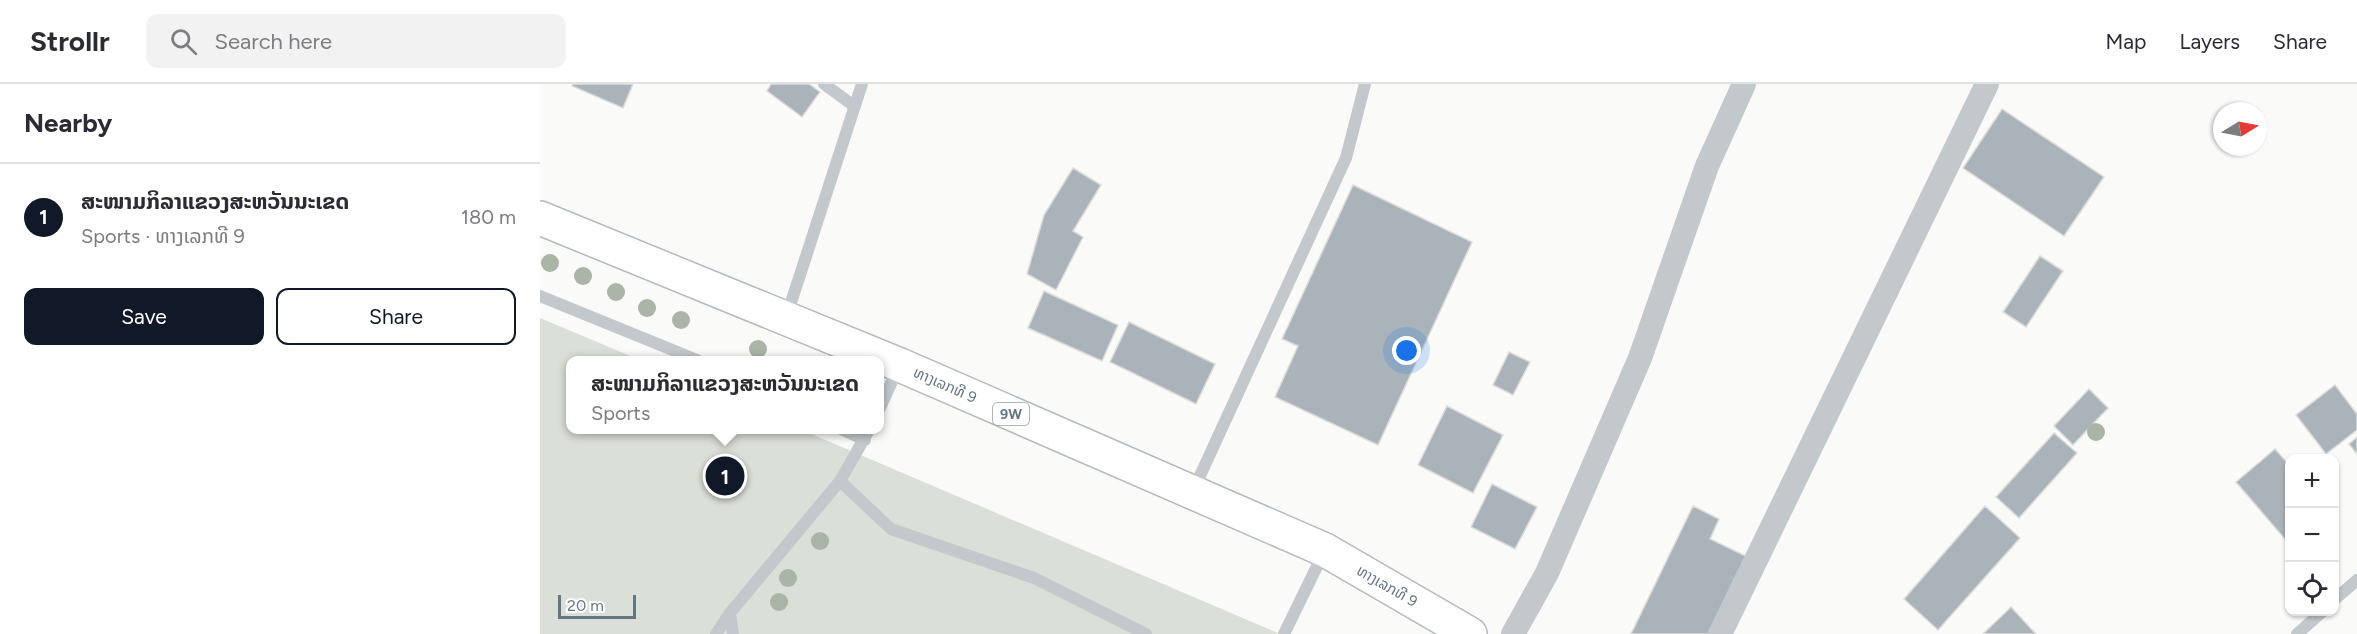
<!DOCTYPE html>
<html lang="en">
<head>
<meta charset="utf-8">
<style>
  :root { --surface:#fff; --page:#f2f2f3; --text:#2b2b33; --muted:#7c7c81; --line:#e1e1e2; --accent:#111827 }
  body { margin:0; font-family:Figtree,"Noto Sans Lao",sans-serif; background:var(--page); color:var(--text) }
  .controls { position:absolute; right:18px; bottom:18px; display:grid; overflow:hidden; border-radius:12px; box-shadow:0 2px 4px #0004 }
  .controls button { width:54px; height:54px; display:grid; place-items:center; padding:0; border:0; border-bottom:2px solid var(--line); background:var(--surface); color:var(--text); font:30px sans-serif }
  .compass { position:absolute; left:1673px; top:18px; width:54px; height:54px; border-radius:50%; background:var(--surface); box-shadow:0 2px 4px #0004; rotate:80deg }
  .scale { position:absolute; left:18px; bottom:15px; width:78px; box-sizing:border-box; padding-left:6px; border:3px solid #657683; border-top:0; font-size:16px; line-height:21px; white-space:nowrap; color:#657683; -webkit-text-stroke:4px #fff; paint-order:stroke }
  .you { position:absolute; left:867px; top:267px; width:21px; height:21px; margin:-15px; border:4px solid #fff; border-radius:50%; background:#1a73e8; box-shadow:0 0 0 9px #1a73e833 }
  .badge { display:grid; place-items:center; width:39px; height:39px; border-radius:50%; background:var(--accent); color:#fff; font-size:20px; font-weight:700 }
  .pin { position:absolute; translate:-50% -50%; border:3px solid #fff; box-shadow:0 2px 6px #0006 }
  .popup { position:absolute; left:26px; top:272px; width:318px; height:78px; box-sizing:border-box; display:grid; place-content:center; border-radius:12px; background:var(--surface); filter:drop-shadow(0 2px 4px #0005); font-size:20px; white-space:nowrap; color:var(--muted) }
  .popup b { font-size:22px; color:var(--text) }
  .popup::after { content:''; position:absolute; left:50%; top:100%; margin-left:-12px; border:12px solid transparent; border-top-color:var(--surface) }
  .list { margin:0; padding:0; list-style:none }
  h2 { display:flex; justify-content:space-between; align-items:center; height:78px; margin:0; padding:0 24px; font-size:26px }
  h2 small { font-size:20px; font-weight:400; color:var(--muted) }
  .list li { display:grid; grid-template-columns:39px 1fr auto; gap:18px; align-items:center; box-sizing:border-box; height:108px; padding:0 24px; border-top:2px solid var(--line) }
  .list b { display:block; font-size:22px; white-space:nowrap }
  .list p { margin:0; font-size:20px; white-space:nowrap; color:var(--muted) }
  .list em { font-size:20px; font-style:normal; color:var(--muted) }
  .actions { display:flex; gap:12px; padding:18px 24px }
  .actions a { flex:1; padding:14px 0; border:2px solid var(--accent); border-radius:12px; text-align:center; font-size:21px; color:var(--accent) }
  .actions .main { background:var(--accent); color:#fff }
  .icon { flex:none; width:33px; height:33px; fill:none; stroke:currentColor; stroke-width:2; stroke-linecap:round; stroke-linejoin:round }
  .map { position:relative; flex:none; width:1817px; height:550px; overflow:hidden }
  header { display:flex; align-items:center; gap:36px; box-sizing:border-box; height:84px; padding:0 30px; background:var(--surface); border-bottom:2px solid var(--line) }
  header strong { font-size:28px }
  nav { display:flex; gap:33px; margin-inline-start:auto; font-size:21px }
  .search { width:420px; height:54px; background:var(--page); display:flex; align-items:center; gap:15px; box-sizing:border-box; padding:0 21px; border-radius:12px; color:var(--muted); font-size:22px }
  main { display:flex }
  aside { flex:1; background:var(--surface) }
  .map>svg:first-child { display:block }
  .green { fill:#dadfd7 }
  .building { fill:#aab3b9; stroke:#dcdcda; stroke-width:1.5 }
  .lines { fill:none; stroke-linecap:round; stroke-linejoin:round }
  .primary-casing { stroke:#b5babe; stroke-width:36 }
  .service { stroke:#c3c8cc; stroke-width:12 }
  .minor { stroke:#c3c8cc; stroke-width:24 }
  .primary { stroke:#fff; stroke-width:33 }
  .tree { fill:#aab4a7 }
  .labels { text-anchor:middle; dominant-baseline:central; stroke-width:6; stroke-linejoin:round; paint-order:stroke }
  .shield { fill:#fff; stroke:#939fa8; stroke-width:1.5 }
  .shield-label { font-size:14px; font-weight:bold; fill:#657683 }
  .street-label { font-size:15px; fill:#657683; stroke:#fff }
</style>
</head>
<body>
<header>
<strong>Strollr</strong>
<div class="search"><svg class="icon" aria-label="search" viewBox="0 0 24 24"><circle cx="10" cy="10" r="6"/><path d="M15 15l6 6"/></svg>Search here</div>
<nav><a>Map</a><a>Layers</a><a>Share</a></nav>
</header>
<main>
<aside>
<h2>Nearby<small></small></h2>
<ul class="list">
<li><span class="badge">1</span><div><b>ສະໜາມກິລາແຂວງສະຫວັນນະເຂດ</b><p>Sports · ທາງເລກທີ 9</p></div><em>180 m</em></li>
</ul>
<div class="actions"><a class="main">Save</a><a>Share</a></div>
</aside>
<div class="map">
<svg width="1817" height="550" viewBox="0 0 1817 550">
  <rect width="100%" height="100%" fill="#fafaf8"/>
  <path class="green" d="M0,234L100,276H30V346H262L740,550H0Z"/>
  <g class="building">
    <path d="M33,0H93L83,24L32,2Z"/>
    <path d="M231,0H269L280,8L262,33L227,7Z"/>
    <path d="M1462,25L1564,93L1524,152L1423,84Z"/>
    <path d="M533,84L561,101L533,147L543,153L516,206L487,190L504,131Z"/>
    <path d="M813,101L932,158L838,361L735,313L758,262L742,255Z"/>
    <path d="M1500,172L1523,187L1486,243L1463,228Z"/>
    <path d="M504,207L578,241L562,277L488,244Z"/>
    <path d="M589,238L675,280L656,320L570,278Z"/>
    <path d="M969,268L990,278L973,311L953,301Z"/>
    <path d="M1795,301L1817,330V346L1786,370L1756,331Z"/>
    <path d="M1549,305L1568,324L1533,361L1514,342Z"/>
    <path d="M907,322L963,351L933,409L878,381Z"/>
    <path d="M1514,349L1537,369L1479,434L1456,413Z"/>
    <path d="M1817,353V370L1809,360Z"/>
    <path d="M1735,365L1750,382V461L1696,398Z"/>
    <path d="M952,400L997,423L975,465L931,443Z"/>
    <path d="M1153,422L1179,435L1170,455L1210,474L1173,550H1091Z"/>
    <path d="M1445,422L1480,454L1398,546L1364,515Z"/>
    <path d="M1471,523L1496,550H1443Z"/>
  </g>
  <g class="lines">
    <g class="primary-casing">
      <path id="primary" d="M0,134L360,281L785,466L930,550"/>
    </g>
    <g class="service">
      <path d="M284,0L314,22"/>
      <path d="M0,212L157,276"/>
      <path d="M246,234L322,0"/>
      <path d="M340,324L359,282"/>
      <path d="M303,346L325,356"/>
      <path d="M300,397L351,445L494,494L606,550"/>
      <path d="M653,407L806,74L825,0"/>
      <path d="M1794,516L1817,496"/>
      <path d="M190,529L193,550"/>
      <path d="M176,550L190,529L300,397L329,346"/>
      <path d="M744,550L784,468"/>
      <path d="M1757,550L1782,528"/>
    </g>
    <g class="minor">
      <path d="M973,550L1007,489L1100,274L1167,82L1204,0"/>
      <path d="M1180,550L1447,0"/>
    </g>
    <use href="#primary" class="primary"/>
  </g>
  <g class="tree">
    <circle cx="10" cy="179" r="9"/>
    <circle cx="43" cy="192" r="9"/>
    <circle cx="76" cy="208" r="9"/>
    <circle cx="107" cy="224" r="9"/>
    <circle cx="141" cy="236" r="9"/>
    <circle cx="218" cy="265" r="9"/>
    <circle cx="1556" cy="348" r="9"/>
    <circle cx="280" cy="457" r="9"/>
    <circle cx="248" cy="494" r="9"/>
    <circle cx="239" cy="518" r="9"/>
  </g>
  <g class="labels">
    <rect class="shield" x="453" y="319" width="36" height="22" rx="4.5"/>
    <g class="shield-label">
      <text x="471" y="330">9W</text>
    </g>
    <g class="street-label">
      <text transform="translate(405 301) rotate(24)">ທາງເລກທີ 9</text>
      <text transform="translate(847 502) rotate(30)">ທາງເລກທີ 9</text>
    </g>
  </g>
</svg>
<div class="controls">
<button>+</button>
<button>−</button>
<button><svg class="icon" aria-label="locate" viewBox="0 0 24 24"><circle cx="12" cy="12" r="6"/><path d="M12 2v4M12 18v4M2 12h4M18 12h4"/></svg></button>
</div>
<svg class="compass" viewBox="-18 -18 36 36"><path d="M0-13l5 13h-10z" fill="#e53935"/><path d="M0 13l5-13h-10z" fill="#7c7c81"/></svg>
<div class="scale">20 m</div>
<div class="you"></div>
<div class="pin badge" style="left:185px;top:392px">1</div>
<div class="popup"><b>ສະໜາມກິລາແຂວງສະຫວັນນະເຂດ</b>Sports</div>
</div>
</main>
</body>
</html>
